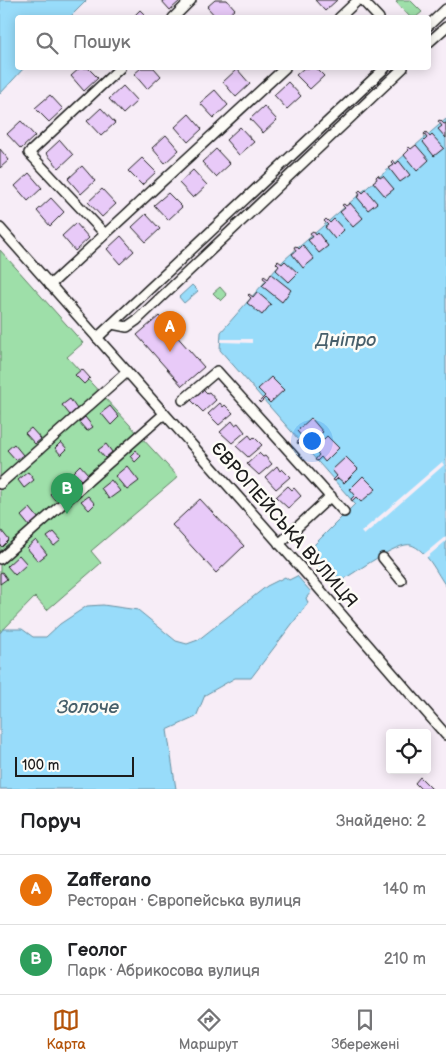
<!DOCTYPE html>
<html lang="uk">
<head>
<meta charset="utf-8">
<style>
  :root { --surface:#fff; --page:#f6f6f6; --text:#202124; --muted:#757577; --line:#e0e0e0; --accent:#b45309 }
  body { margin:0; font-family:"Balsamiq Sans",sans-serif; background:var(--page); color:var(--text) }
  .controls { position:absolute; right:15px; bottom:15px; display:grid; overflow:hidden; border-radius:5px; box-shadow:0 2px 12px #0003 }
  .controls button { width:45px; height:45px; display:grid; place-items:center; padding:0; border:0; border-bottom:1px solid var(--line); background:var(--surface); color:var(--text); font:25px sans-serif }
  .scale { position:absolute; left:15px; bottom:12px; width:119px; box-sizing:border-box; padding-left:5px; border:2px solid #1c1c1c; border-top:0; font-size:14px; line-height:18px; white-space:nowrap; color:#1c1c1c; -webkit-text-stroke:4px #fdfcf7; paint-order:stroke }
  .you { position:absolute; left:311px; top:440px; width:18px; height:18px; margin:-12px; border:4px solid #fff; border-radius:50%; background:#1a73e8; box-shadow:0 0 0 8px #1a73e833 }
  .badge { display:grid; place-items:center; width:32px; height:32px; border-radius:50%; background:var(--accent); color:#fff; font-size:16px; font-weight:700 }
  .pin { position:absolute; translate:-50% -41px; filter:drop-shadow(0 1px 2px #0008) }
  .pin::after { content:''; position:absolute; top:26px; width:18px; height:15px; background:inherit; clip-path:polygon(0 0,100% 0,50% 100%) }
  .list { margin:0; padding:0; list-style:none }
  h2 { display:flex; justify-content:space-between; align-items:center; height:65px; margin:0; padding:0 20px; font-size:21px }
  h2 small { font-size:16px; font-weight:400; color:var(--muted) }
  .list li { display:grid; grid-template-columns:32px 1fr auto; gap:15px; align-items:center; box-sizing:border-box; height:70px; padding:0 20px; border-top:1px solid var(--line) }
  .list b { display:block; font-size:19px; white-space:nowrap }
  .list p { margin:0; font-size:16px; white-space:nowrap; color:var(--muted) }
  .list em { font-size:16px; font-style:normal; color:var(--muted) }
  .icon { flex:none; width:28px; height:28px; fill:none; stroke:currentColor; stroke-width:2; stroke-linecap:round; stroke-linejoin:round }
  .map { position:relative; flex:none; width:446px; height:789px; overflow:hidden }
  .search { position:absolute; background:var(--surface); box-shadow:0 2px 12px #0003; left:15px; right:15px; top:15px; height:55px; display:flex; align-items:center; gap:12px; box-sizing:border-box; padding:0 18px; border-radius:5px; color:var(--muted); font-size:19px }
  .sheet { height:205px; background:var(--surface) }
  nav { display:flex; justify-content:space-around; align-items:center; box-sizing:border-box; height:70px; border-top:1px solid var(--line); background:var(--surface); font-size:14px; color:var(--muted) }
  nav a { display:grid; justify-items:center; gap:2px }
  nav .on { color:var(--accent) }
  .map>svg:first-child { display:block }
  .green { fill:#9edfa9; stroke:#5d7e62 }
  .water { fill:#98dcfa; stroke:#668fa1 }
  .pier { fill:#f7edf7 }
  .building { fill:#e8caf8; stroke:#1c1c1c }
  .lines { fill:none; stroke-linecap:round; stroke-linejoin:round }
  .minor-casing { stroke:#1c1c1c; stroke-width:12 }
  .minor { stroke:#fdfcf7; stroke-width:9 }
  .labels { text-anchor:middle; dominant-baseline:central; stroke-width:5; stroke-linejoin:round; paint-order:stroke }
  .street-label { font-size:18px; fill:#1c1c1c; stroke:#fdfcf7 }
  .water-label { font-size:19px; font-style:italic; fill:#475f6a; stroke:#fdfcf7 }
</style>
</head>
<body>
<div class="map">
<svg width="446" height="789" viewBox="0 0 446 789">
  <rect width="100%" height="100%" fill="#f7edf7"/>
  <filter id="ink" filterUnits="userSpaceOnUse"><feTurbulence type="fractalNoise" baseFrequency=".02" numOctaves="2"/><feDisplacementMap in="SourceGraphic" scale="10" xChannelSelector="R" yChannelSelector="G"/><feConvolveMatrix kernelMatrix="1 2 1 2 8 2 1 2 1" color-interpolation-filters="sRGB"/></filter>
  <g filter="url(#ink)">
    <g class="green">
      <path d="M398,0H410L422,12L416,17H410L396,2Z"/>
      <path d="M0,250L83,343L67,357L178,477L91,551L101,563L47,610L35,597L0,633Z"/>
      <path d="M220,287L227,295L221,301L213,293Z"/>
    </g>
    <g class="water">
      <path d="M0,0H87L70,17L18,18V68H24L0,94Z"/>
      <path d="M446,119V586C437,574 427,550 411,545C398,541 355,573 342,580L338,576L328,581L313,563L318,552L314,545L355,504L220,350L221,332L284,260Z"/>
      <path d="M192,285L198,291L184,303L179,297Z"/>
      <path d="M297,576L311,592L306,598L308,603L251,678H235L205,695L196,717L167,730L176,789H0V633L3,629H22L33,637H46L60,624L87,606L103,605L138,610L176,641L187,644L198,640L267,586L285,577L289,580Z"/>
    </g>
    <g class="pier">
      <path d="M221,339H252V343L221,342Z"/>
      <path d="M442,462L444,465L364,535L361,532Z"/>
      <path d="M446,536V541L426,558L423,555Z"/>
    </g>
    <g class="building">
      <path d="M161,0H181L170,10Z"/>
      <path d="M215,0H227L235,9L225,18H217L207,7Z"/>
      <path d="M315,0H337L325,11Z"/>
      <path d="M140,10L148,18H132Z"/>
      <path d="M80,68H88L98,78L84,91L71,76Z"/>
      <path d="M141,68H154L161,76L147,89L134,74Z"/>
      <path d="M304,68H316L324,76L310,89L296,75Z"/>
      <path d="M237,69L250,84L236,97L223,82Z"/>
      <path d="M288,82L301,96L287,109L274,95Z"/>
      <path d="M123,86L137,101L123,114L109,99Z"/>
      <path d="M215,90L228,105L214,118L200,103Z"/>
      <path d="M50,95L63,109L49,122L35,108Z"/>
      <path d="M264,106L277,120L263,133L250,119Z"/>
      <path d="M101,108L115,123L101,136L87,121Z"/>
      <path d="M189,114L202,129L188,142L175,127Z"/>
      <path d="M440,120L444,124L446,123V138L438,129L442,126L438,121Z"/>
      <path d="M21,121L35,136L21,149L7,134Z"/>
      <path d="M240,127L254,142L239,155L226,140Z"/>
      <path d="M426,132L430,137L432,135L444,148L434,156L423,142L427,138L424,134Z"/>
      <path d="M166,135L179,150L165,163L152,148Z"/>
      <path d="M60,140L73,155L59,168L46,153Z"/>
      <path d="M416,145L429,160L417,171L404,155L409,150L407,148L409,147L411,149Z"/>
      <path d="M0,149L9,160L0,168Z"/>
      <path d="M216,149L230,164L216,177L202,162Z"/>
      <path d="M142,158L156,172L142,185L128,171Z"/>
      <path d="M393,160L396,164L399,161L410,175L400,182L389,168L394,165L391,162Z"/>
      <path d="M82,166L95,181L81,194L68,179Z"/>
      <path d="M193,170L207,185L193,198L179,183Z"/>
      <path d="M29,173L42,188L28,201L15,186Z"/>
      <path d="M378,175L380,178L383,176L394,189L385,196L373,182L377,179L376,177Z"/>
      <path d="M102,189L116,204L102,217L88,202Z"/>
      <path d="M360,190L363,193L366,190L377,203L368,210L357,197L360,195L358,192Z"/>
      <path d="M168,193L182,207L168,220L154,205Z"/>
      <path d="M51,198L64,212L50,226L37,211Z"/>
      <path d="M350,203L363,218L353,227L340,212L345,208L342,205L344,204L346,206Z"/>
      <path d="M146,214L160,229L146,242L132,227Z"/>
      <path d="M326,219L330,223L334,219L344,230L335,239L325,227L328,225L324,221Z"/>
      <path d="M76,223L89,238L75,251L62,236Z"/>
      <path d="M313,231L316,235L318,233L328,246L319,253L308,240L313,237L310,233Z"/>
      <path d="M121,236L134,251L120,264L107,249Z"/>
      <path d="M303,245L314,259L303,268L292,254L296,251L294,247L296,246L299,249Z"/>
      <path d="M278,261L282,264L285,261L298,273L289,282L276,270L279,266L276,263Z"/>
      <path d="M271,274L291,290L282,302L262,286L267,281L263,278L264,276L268,279Z"/>
      <path d="M257,292L271,304L262,315L247,303L251,298L248,295L249,294L253,297Z"/>
      <path d="M159,316L204,367L182,386L137,335Z"/>
      <path d="M82,369L90,378L84,384L75,375Z"/>
      <path d="M271,377L284,390L270,403L265,398L260,403L259,402L265,396L258,389Z"/>
      <path d="M203,389L207,393L209,392L216,400L203,412L191,400Z"/>
      <path d="M70,399L77,409L70,415L62,405Z"/>
      <path d="M220,403L223,407L225,405L233,413L219,425L208,414Z"/>
      <path d="M110,406L119,417L111,425L101,413Z"/>
      <path d="M85,417L93,427L87,431L79,422Z"/>
      <path d="M311,418L323,432L308,444L304,439L298,444L297,442L303,438L297,431Z"/>
      <path d="M232,421L235,425L238,423L245,432L232,443L220,432Z"/>
      <path d="M31,428L41,439L35,444L25,433Z"/>
      <path d="M249,435L252,439L254,437L262,445L248,457L236,446Z"/>
      <path d="M327,436L339,448L325,462L321,457L317,461L315,460L319,455L314,449Z"/>
      <path d="M61,442L67,449L61,455L55,448Z"/>
      <path d="M14,444L23,455L16,460L7,450Z"/>
      <path d="M106,444L112,452L105,458L98,450Z"/>
      <path d="M136,450L141,456L135,462L130,456Z"/>
      <path d="M259,453L263,457L265,456L272,464L259,475L247,464Z"/>
      <path d="M346,457L358,469L344,483L338,478L335,481L333,480L337,476L332,470Z"/>
      <path d="M80,465L88,474L81,480L73,472Z"/>
      <path d="M127,466L139,481L127,490L115,476Z"/>
      <path d="M277,466L280,471L282,469L290,477L276,489L265,477Z"/>
      <path d="M28,472L34,480L24,488L18,480Z"/>
      <path d="M363,476L376,489L361,502L356,497L352,501L351,499L355,495L350,489Z"/>
      <path d="M111,480L120,491L109,499L101,488Z"/>
      <path d="M288,486L292,490L294,488L301,496L288,508L276,497Z"/>
      <path d="M58,488L63,494L55,500L50,494Z"/>
      <path d="M88,496L95,504L89,510L81,501Z"/>
      <path d="M200,499L244,546L216,573L172,525Z"/>
      <path d="M30,508L39,519L30,527L21,516Z"/>
      <path d="M1,530L9,540L2,547L0,545Z"/>
      <path d="M54,532L61,540L54,546L47,537Z"/>
      <path d="M36,540L47,554L38,561L27,548Z"/>
      <path d="M19,555L27,564L15,575L7,566Z"/>
      <path d="M2,572L7,579L0,584V573Z"/>
      <path d="M420,777L432,789H421L415,783Z"/>
    </g>
    <g class="lines">
      <g class="minor-casing">
        <g id="minor">
          <path d="M362,0L379,18"/>
          <path d="M173,18L191,0"/>
          <path d="M339,18L358,0"/>
          <path d="M428,26L446,9"/>
          <path d="M428,43L446,27"/>
          <path d="M0,228L309,577L446,735"/>
          <path d="M105,234L29,153L120,68"/>
          <path d="M50,285L285,68"/>
          <path d="M112,324L127,327L137,320L403,68"/>
          <path d="M97,338L385,68"/>
          <path d="M183,400L217,371L344,512"/>
          <path d="M0,484L127,372"/>
          <path d="M279,544L331,496"/>
          <path d="M383,558L401,580"/>
          <path d="M0,559L164,414"/>
        </g>
      </g>
      <use href="#minor" class="minor"/>
    </g>
  </g>
  <g class="labels">
    <g class="street-label">
      <text transform="translate(284 525) rotate(49)">ЄВРОПЕЙСЬКА ВУЛИЦЯ</text>
    </g>
    <g class="water-label">
      <text x="346" y="340">Дніпро</text>
      <text x="88" y="707">Золоче</text>
    </g>
  </g>
</svg>
<div class="controls">
<button><svg class="icon" aria-label="locate" viewBox="0 0 24 24"><circle cx="12" cy="12" r="6"/><path d="M12 2v4M12 18v4M2 12h4M18 12h4"/></svg></button>
</div>
<div class="scale">100 m</div>
<div class="you"></div>
<div class="pin badge" style="left:170px;top:352px;background:#e8710a">A</div>
<div class="pin badge" style="left:67px;top:514px;background:#2e9e5b">B</div>
<div class="search"><svg class="icon" aria-label="search" viewBox="0 0 24 24"><circle cx="10" cy="10" r="6"/><path d="M15 15l6 6"/></svg>Пошук</div>
</div>
<section class="sheet">
<h2>Поруч<small>Знайдено: 2</small></h2>
<ul class="list">
<li><span class="badge" style="background:#e8710a">A</span><div><b>Zafferano</b><p>Ресторан · Європейська вулиця</p></div><em>140 m</em></li>
<li><span class="badge" style="background:#2e9e5b">B</span><div><b>Геолог</b><p>Парк · Абрикосова вулиця</p></div><em>210 m</em></li>
</ul>
</section>
<nav>
<a class="on"><svg class="icon" aria-label="map" viewBox="0 0 24 24"><path d="M3 6l6-2 6 2 6-2v14l-6 2-6-2-6 2zM9 4v14M15 6v14"/></svg>Карта</a>
<a><svg class="icon" aria-label="directions" viewBox="0 0 24 24"><path d="M12 3l9 9-9 9-9-9zM9 14v-3h6M13 9l2 2-2 2"/></svg>Маршрут</a>
<a><svg class="icon" aria-label="saved" viewBox="0 0 24 24"><path d="M7 4h10v16l-5-4-5 4z"/></svg>Збережені</a>
</nav>
</body>
</html>
